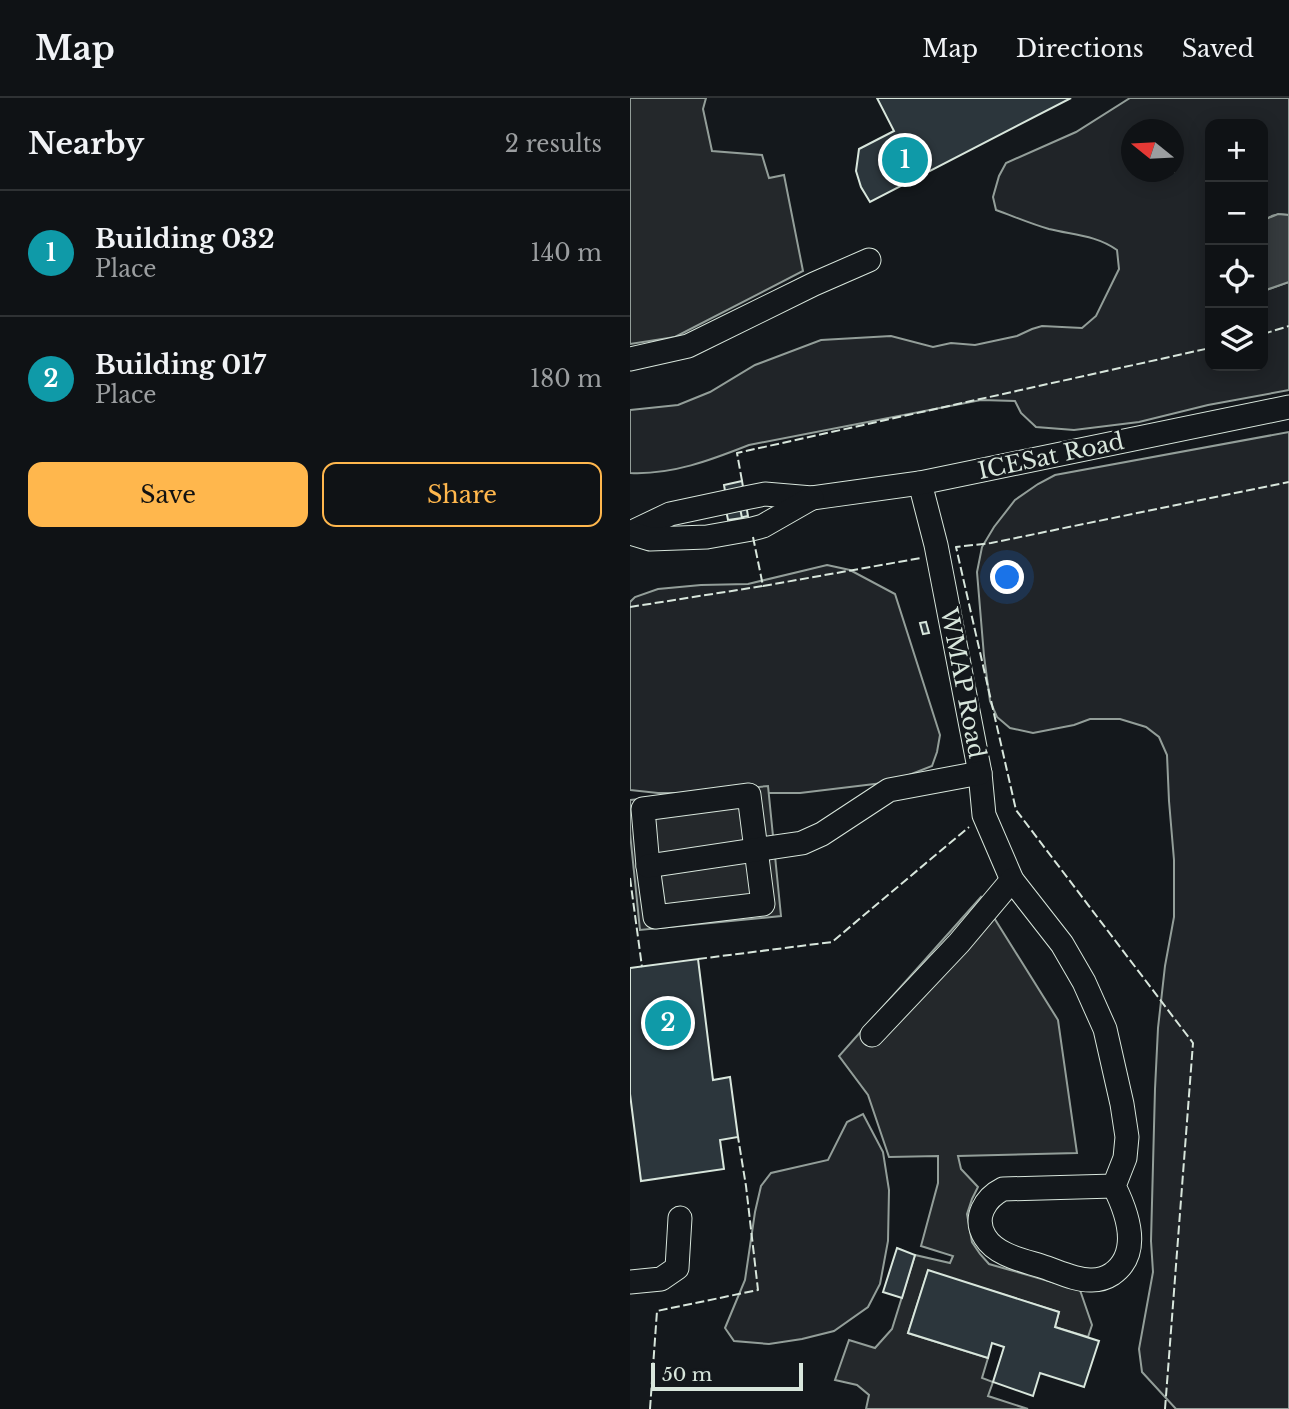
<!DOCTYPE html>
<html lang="en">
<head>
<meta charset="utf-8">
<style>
  :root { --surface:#0f1215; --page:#1d2022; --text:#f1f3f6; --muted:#9b9ea0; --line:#2f3234; --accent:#ffb74d }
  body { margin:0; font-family:"Libre Baskerville",serif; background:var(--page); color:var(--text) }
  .controls { position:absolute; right:21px; top:21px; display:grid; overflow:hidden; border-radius:14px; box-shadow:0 4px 18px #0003 }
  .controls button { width:63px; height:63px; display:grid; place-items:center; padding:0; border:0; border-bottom:2px solid var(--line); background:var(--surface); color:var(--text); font:35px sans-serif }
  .compass { position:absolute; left:491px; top:21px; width:63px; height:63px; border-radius:50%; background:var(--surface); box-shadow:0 4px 18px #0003; rotate:288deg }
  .scale { position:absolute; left:21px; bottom:18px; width:152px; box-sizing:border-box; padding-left:7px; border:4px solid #d8e6dc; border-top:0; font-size:19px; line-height:24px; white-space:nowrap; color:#d8e6dc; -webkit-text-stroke:5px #14181c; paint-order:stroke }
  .you { position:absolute; left:378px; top:480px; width:24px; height:24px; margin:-18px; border:5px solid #fff; border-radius:50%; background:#1a73e8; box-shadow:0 0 0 10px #1a73e833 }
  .badge { display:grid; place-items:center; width:46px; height:46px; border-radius:50%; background:var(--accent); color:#fff; font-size:23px; font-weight:700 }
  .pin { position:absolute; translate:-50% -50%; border:4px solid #fff; box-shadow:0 2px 7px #0006 }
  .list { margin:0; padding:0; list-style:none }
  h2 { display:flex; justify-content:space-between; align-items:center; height:91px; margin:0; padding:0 28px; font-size:30px }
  h2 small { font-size:23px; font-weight:400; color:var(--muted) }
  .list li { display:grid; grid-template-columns:46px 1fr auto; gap:21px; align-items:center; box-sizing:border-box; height:126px; padding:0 28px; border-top:2px solid var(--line) }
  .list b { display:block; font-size:26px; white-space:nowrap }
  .list p { margin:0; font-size:23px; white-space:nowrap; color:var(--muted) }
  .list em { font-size:23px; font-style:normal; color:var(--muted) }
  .actions { display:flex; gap:14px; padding:21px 28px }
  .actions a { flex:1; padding:16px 0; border:2px solid var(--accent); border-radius:14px; text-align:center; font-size:24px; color:var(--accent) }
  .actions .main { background:var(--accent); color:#111 }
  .icon { flex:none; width:38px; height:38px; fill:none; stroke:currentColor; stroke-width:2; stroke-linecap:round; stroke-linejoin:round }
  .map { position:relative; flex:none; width:659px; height:1311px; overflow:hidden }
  header { display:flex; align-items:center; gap:42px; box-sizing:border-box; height:98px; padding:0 35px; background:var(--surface); border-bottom:2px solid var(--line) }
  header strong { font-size:33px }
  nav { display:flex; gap:38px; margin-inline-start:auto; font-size:24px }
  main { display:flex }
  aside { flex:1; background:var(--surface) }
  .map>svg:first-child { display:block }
  .green { fill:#202428; stroke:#939e99; stroke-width:2; fill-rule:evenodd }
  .parking { fill:#24282b; stroke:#939e99; stroke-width:2 }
  .water { fill:#363b3e; stroke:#939e99; stroke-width:2 }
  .building { fill:#2c363c; stroke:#d8e6dc; stroke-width:2 }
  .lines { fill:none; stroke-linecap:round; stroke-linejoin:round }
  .minor-casing { stroke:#d8e6dc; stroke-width:25 }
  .minor { stroke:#14181c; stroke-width:23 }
  .fence { stroke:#d8e6dc; stroke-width:2; stroke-dasharray:9 3.5; stroke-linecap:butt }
  .labels { text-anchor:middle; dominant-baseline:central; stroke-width:5; stroke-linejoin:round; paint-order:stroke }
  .street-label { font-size:23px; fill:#d8e6dc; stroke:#14181c }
</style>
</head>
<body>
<header>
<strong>Map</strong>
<nav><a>Map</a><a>Directions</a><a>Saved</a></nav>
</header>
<main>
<aside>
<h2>Nearby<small>2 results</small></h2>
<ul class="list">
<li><span class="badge" style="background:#0f9aa8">1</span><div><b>Building 032</b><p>Place</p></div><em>140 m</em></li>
<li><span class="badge" style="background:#0f9aa8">2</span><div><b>Building 017</b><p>Place</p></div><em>180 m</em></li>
</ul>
<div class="actions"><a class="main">Save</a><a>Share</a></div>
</aside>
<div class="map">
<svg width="659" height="1311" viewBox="0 0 659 1311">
  <rect width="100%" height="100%" fill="#14181c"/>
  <g class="green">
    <path d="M500,0H659V117C649,116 639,116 633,125V26H580V268H633V193L659,184V292L578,307L509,324L444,332L406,329L391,315L385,303L351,302L119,347C81,362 42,377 0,375V312L48,307L80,294L125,267L191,242L261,238L303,249L321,245L345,247L387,238L402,231L412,228L452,230L466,218L489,171L487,152C466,137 443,137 419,131C401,126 383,118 366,112L363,99L369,78L376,65L446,34ZM502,32H544V74H502Z"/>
    <path d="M659,334V1311H546L512,1274L509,1251L523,1174L521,1143L525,991L528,930L535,868L544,819V762L539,703L537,657L529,639L516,629L490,621H460L444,627L403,635L380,630L367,619L360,603L354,558L347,474L352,449L364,429L385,402L408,386L425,377Z"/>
    <path d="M197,467L220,472L265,496L310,637L307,654L302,668L261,684L170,695H28L0,692V504L5,499L28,491L71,487L118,486Z"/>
    <path d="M233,1016L253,1054L259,1092L258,1143L250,1186L238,1209L204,1233L172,1241L139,1246L104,1243L95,1230L115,1182L125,1114L131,1088L141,1075L198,1062L217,1024Z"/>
  </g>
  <g class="parking">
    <path d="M0,0H76L73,11L82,53L132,57L139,80L154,77L173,173L45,239L0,246Z"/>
    <path d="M138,688L151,818L10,832L0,735V702Z"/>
    <path d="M351,799L428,922L447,1055L328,1058L331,1071L348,1089L342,1101L337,1116L342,1144L350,1156L359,1166L450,1192L462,1227L458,1239L425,1229L429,1214L298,1173L278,1235L358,1260L352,1280L363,1284L358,1298L398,1311H236L239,1297L227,1287L205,1282L219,1242L245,1250L262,1231L285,1157L320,1165L323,1158L291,1148L308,1085V1058L259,1059L238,997L209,958Z"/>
  </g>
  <path class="water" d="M648,116L659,117V184L633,193V125L636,121Z"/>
  <g class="building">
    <path d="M247,0H441L240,104L231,89L226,73L229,51L264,33Z"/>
    <path d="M112,383L118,418L100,422L94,387Z"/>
    <path d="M110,410L112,420L98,422L96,412Z"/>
    <path d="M296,524L299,535L293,536L290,525Z"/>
    <path d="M68,861L83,982L100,979L108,1039L90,1042L94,1071L11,1083L0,996V870Z"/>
    <path d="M267,1150L285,1157L272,1200L253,1194Z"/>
    <path d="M298,1172L429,1214L425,1229L469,1243L454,1289L410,1275L403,1298L363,1284L374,1249L362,1245L358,1260L278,1235Z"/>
  </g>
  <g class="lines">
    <g class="minor-casing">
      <g id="minor">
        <path d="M0,261L58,248L184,186L239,162"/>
        <path d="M290,385L306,447L350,675L354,717L382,782L432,846L454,884L475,931L492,1006L497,1039L495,1060L484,1088C497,1114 512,1155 482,1176C476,1180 470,1182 462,1182C446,1183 427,1173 411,1168C392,1162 366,1157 355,1139C343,1120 355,1100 373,1091L484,1088"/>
        <path d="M0,435L40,416L115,400L135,396L182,400L290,385L659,309"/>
        <path d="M0,435L20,441L77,439L122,431L133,428L182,400"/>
        <path d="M119,697L133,806L25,819L18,768L13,711Z"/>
        <path d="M18,768L172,745L192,736L259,692L350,675"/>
        <path d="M242,937L329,845L382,782"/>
        <path d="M0,1184L31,1181L47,1170L50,1120"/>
      </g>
    </g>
    <use href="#minor" class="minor"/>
    <g class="fence">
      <path d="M633,236L659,228"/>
      <path d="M112,383L107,355L580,250"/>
      <path d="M123,439L133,488L291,460"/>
      <path d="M0,509L133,488"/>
      <path d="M0,780L12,869"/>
      <path d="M68,861L202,844L339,729"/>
      <path d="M20,1311L27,1213L128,1192L116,1088L108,1039"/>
      <path d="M535,1311L563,945L386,712L326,449L361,445L659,384"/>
    </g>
  </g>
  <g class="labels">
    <g class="street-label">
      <text transform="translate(421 358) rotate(-12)">ICESat Road</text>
      <text transform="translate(333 585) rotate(79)">WMAP Road</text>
    </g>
  </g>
</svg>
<div class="controls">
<button>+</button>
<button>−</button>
<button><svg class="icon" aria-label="locate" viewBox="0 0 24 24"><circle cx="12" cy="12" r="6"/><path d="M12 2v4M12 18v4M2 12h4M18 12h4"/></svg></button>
<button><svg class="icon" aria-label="layers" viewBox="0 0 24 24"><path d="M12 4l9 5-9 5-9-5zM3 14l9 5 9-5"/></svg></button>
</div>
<svg class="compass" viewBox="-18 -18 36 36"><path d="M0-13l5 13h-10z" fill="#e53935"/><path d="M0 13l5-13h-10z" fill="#9b9ea0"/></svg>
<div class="scale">50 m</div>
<div class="you"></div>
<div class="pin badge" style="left:275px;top:62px;background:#0f9aa8">1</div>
<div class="pin badge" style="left:38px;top:925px;background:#0f9aa8">2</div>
</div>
</main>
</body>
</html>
